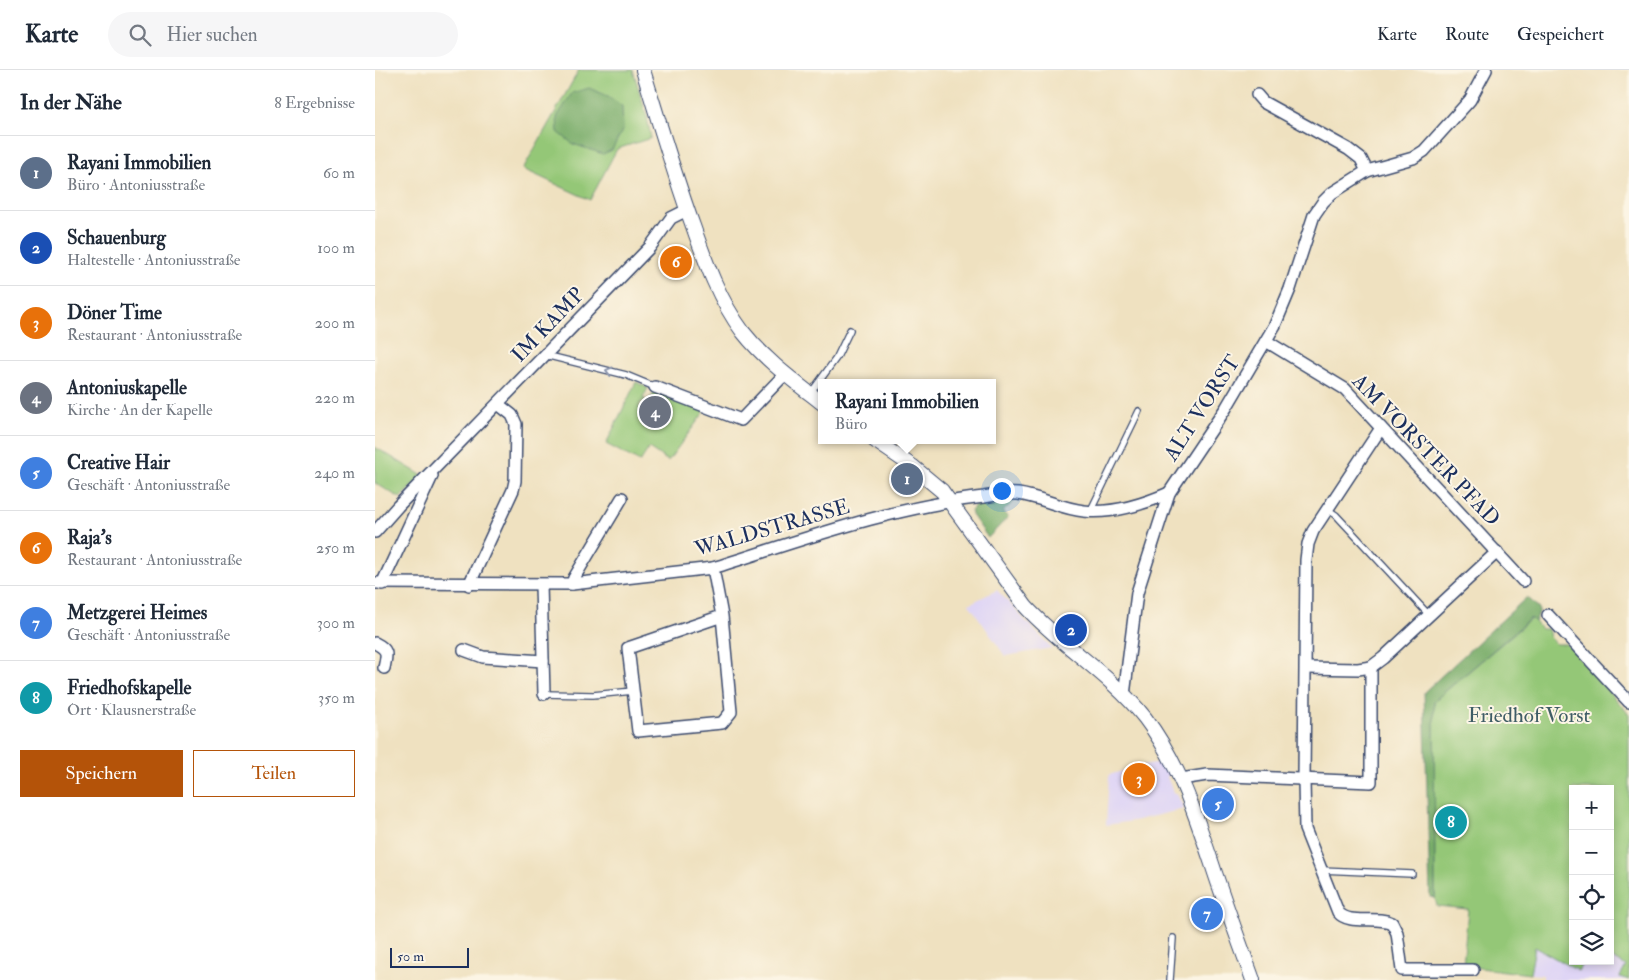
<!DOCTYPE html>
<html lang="de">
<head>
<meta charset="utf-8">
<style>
  :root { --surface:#fff; --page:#f6f6f7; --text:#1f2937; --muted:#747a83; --line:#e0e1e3; --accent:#b45309 }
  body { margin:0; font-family:"IM FELL Double Pica",serif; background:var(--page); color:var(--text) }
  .controls { position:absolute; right:15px; bottom:15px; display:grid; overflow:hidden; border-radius:0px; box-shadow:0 2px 8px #0003 }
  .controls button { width:45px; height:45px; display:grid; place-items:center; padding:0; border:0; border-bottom:1px solid var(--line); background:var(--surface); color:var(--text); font:25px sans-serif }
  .scale { position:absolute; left:15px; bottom:12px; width:79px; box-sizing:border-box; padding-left:5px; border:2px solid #1b2f5e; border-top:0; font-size:14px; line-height:18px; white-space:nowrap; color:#1b2f5e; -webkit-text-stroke:4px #fcf5e5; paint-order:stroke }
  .you { position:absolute; left:626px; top:420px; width:18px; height:18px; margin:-12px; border:4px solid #fff; border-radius:50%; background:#1a73e8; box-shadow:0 0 0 8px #1a73e833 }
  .badge { display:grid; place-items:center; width:32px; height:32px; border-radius:50%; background:var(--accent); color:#fff; font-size:16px; font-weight:700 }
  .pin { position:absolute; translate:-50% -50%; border:2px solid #fff; box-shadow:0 1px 5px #0006 }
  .popup { position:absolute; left:443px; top:309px; width:178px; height:65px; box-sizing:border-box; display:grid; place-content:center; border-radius:0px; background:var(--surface); filter:drop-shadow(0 1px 4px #0005); font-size:16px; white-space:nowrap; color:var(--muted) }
  .popup b { font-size:19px; color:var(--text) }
  .popup::after { content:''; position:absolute; left:50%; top:100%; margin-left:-10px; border:10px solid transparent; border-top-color:var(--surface) }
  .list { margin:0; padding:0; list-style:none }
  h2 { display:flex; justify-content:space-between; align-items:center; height:65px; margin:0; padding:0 20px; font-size:21px }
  h2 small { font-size:16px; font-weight:400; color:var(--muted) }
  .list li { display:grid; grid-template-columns:32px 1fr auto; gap:15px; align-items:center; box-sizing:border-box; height:75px; padding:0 20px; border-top:1px solid var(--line) }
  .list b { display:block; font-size:19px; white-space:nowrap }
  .list p { margin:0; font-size:16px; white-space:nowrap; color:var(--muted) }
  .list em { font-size:16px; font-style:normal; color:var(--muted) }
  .actions { display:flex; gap:10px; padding:15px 20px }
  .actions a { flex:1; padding:11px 0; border:1px solid var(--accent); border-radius:0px; text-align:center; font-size:18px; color:var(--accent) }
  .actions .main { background:var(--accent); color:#fff }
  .icon { flex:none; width:28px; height:28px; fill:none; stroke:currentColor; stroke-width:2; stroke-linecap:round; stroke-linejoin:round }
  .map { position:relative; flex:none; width:1254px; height:910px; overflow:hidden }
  header { display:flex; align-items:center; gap:30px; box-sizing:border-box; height:70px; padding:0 25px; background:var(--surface); border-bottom:1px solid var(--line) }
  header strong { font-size:24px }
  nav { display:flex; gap:28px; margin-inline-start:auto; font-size:18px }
  .search { width:350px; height:45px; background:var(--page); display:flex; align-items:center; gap:12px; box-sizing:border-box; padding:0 18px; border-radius:28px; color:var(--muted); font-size:19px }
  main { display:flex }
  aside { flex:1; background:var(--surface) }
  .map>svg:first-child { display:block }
  .built { fill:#dfd5f5 }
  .green { fill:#94c777; stroke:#587b6a }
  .forest { fill:#77ac68; stroke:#496e63 }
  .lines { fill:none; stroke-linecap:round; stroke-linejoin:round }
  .service-casing { stroke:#3b4a6d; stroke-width:8 }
  .minor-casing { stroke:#3b4a6d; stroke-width:14 }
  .tertiary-casing { stroke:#3b4a6d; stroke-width:16 }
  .service { stroke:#fff; stroke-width:5.5 }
  .minor { stroke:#fff; stroke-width:11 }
  .tertiary { stroke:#fff; stroke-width:14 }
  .oneway { stroke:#8d97ae }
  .labels { text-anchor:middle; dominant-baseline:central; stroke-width:4; stroke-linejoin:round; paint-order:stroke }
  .street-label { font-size:21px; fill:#1b2f5e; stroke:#fcf5e5 }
  .park-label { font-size:21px; fill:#3f5d66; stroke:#fcf5e5 }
</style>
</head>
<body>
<header>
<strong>Karte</strong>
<div class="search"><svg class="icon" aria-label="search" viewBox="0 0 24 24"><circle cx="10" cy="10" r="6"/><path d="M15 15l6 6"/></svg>Hier suchen</div>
<nav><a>Karte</a><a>Route</a><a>Gespeichert</a></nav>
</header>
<main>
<aside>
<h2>In der Nähe<small>8 Ergebnisse</small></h2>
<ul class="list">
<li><span class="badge" style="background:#5c6f8a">1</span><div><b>Rayani Immobilien</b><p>Büro · Antoniusstraße</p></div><em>60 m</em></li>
<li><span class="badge" style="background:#1a4fb4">2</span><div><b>Schauenburg</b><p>Haltestelle · Antoniusstraße</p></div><em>100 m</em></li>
<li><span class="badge" style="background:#e8710a">3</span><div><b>Döner Time</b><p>Restaurant · Antoniusstraße</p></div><em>200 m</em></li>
<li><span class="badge" style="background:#6b7280">4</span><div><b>Antoniuskapelle</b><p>Kirche · An der Kapelle</p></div><em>220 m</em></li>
<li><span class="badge" style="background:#3f7fe0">5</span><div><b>Creative Hair</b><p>Geschäft · Antoniusstraße</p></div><em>240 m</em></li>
<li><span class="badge" style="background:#e8710a">6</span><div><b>Raja's</b><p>Restaurant · Antoniusstraße</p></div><em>250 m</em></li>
<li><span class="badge" style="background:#3f7fe0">7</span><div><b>Metzgerei Heimes</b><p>Geschäft · Antoniusstraße</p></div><em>300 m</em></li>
<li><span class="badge" style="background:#0f9aa8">8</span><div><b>Friedhofskapelle</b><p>Ort · Klausnerstraße</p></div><em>350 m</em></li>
</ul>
<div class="actions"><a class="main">Speichern</a><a>Teilen</a></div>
</aside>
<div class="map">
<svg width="1254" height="910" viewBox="0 0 1254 910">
  <rect width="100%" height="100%" fill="#fcf5e5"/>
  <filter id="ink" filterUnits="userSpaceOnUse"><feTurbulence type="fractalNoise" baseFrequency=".02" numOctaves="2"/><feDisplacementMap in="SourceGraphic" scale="10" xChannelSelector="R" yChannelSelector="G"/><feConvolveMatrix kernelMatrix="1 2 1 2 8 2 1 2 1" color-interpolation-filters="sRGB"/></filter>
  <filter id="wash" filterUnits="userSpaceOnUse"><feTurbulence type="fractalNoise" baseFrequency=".0096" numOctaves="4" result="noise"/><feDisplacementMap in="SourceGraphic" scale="20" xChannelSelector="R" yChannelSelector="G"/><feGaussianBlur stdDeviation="1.12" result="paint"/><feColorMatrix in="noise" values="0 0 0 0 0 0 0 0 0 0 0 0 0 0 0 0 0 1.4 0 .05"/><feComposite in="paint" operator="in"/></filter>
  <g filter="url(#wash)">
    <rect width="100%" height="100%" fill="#efe1c0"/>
    <g class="built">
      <path d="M622,520L661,562L677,578L630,586L594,534Z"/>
      <path d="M787,692L794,705L792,707L799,724H802L809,739L758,751L731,755L734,705L767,695Z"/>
      <path d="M1188,709L1198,719V891H1235V747L1254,910H1168V905L1155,904Z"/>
    </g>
    <g class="green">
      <path d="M204,0H258L272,47L276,68L242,79L215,130L148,99Z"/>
      <path d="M261,312L273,318L268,328L271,330L266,332L264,337L266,342L289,353L295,341L274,332L280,321L330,341L293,391L274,378L265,392L231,374Z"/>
      <path d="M0,377L48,406L25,428L0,413Z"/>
      <path d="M1157,548L1166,559H1173L1175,567L1181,574H1192L1254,644V910L1245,907L1251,896L1235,887V719H1198V891H1209L1203,901L1160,877L1155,904L1088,896L1093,839L1062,836L1060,828L1059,631Z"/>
    </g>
    <g class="forest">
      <path d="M214,18L233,26L247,36L248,59L237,80L228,84L198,74L183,62L182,47L197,23Z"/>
      <path d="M622,430L639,431L628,442L633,447L613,468L597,445L596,440L601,435Z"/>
      <path d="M1152,527L1164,538V543L1160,552L1156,548L1059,631L1060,828L1055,827L1049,622Z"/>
    </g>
  </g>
  <g filter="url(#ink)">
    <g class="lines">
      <g class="service-casing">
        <g id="service">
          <path d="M170,285L251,305L280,317"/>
          <path d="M435,324L462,287L475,260"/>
          <path d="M952,439L961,445L1054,545"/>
          <path d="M715,442L764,341"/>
          <path d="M169,624L218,625L258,621"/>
          <path d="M946,800L1037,804"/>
          <path d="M795,910L798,868"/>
        </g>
      </g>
      <g class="minor-casing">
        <g id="minor">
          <path d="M882,25L888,32L973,79L986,89L992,101"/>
          <path d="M891,271L970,319L1148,511"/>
          <path d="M280,317L366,350L410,304"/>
          <path d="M1006,358L938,461L933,474L931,490L929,710L930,759L963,842C974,856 1001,845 1017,853L1022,863L1027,900H1098"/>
          <path d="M0,462L23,436L275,177L296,148L312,140"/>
          <path d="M338,498L347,546L356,642L347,653L263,661L253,578L347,546"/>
          <path d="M0,513L197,514L338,498C427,470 516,437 609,427C620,425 632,423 643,424C666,427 687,439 709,441C737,444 769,434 794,423"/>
          <path d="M7,514L57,406"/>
          <path d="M197,514L199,508L247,428"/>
          <path d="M94,515L138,420L140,411L141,354L137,345L123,334"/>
          <path d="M166,515L169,624"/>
          <path d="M1173,545L1254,632"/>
          <path d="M0,573C14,580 12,584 9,598"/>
          <path d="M89,580L108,587L168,591"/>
          <path d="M931,598L983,599L996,597L1008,588L1122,482"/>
          <path d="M749,625L762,523L794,423L851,338L900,255L915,219L939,145L948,132L957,123L992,101L1038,88L1049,81L1095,30L1111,0"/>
          <path d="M806,709L832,705L996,712V597"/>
        </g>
      </g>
      <g class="tertiary-casing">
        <g id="tertiary">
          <path d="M268,0C284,52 299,104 318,156C331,193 344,230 368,262C390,290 419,311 447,333"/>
          <path d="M499,370L537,396L567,421L651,537C688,577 736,605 770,648C805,694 822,749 840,803C852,839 865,874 878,910"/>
        </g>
      </g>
      <use href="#service" class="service"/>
      <use href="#minor" class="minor"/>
      <use href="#tertiary" class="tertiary"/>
    </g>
    <defs><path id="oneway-chevron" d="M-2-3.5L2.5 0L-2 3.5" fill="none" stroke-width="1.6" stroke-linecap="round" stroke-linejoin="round" transform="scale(1.25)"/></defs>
    <use class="oneway" href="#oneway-chevron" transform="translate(234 301) rotate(-165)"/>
  </g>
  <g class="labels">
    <g class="street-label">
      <text transform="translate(173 255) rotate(-46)">IM KAMP</text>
      <text transform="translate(827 338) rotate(-57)">ALT VORST</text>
      <text transform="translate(1051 380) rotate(46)">AM VORSTER PFAD</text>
      <text transform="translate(397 458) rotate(-16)">WALDSTRASSE</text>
    </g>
    <g class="park-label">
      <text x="1154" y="645">Friedhof Vorst</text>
    </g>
  </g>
</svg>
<div class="controls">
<button>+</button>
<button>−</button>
<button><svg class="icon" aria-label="locate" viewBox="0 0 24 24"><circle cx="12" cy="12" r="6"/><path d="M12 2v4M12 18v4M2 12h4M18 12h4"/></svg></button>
<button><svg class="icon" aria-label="layers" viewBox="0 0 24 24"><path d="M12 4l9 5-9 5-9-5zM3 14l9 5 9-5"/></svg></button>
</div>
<div class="scale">50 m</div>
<div class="you"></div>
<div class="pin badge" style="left:532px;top:409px;background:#5c6f8a">1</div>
<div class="popup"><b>Rayani Immobilien</b>Büro</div>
<div class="pin badge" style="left:696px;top:560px;background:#1a4fb4">2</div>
<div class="pin badge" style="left:764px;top:709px;background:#e8710a">3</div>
<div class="pin badge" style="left:280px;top:342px;background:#6b7280">4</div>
<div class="pin badge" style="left:843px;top:734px;background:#3f7fe0">5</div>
<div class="pin badge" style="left:301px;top:192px;background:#e8710a">6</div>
<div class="pin badge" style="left:832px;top:844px;background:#3f7fe0">7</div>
<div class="pin badge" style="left:1076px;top:752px;background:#0f9aa8">8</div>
</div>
</main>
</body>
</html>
